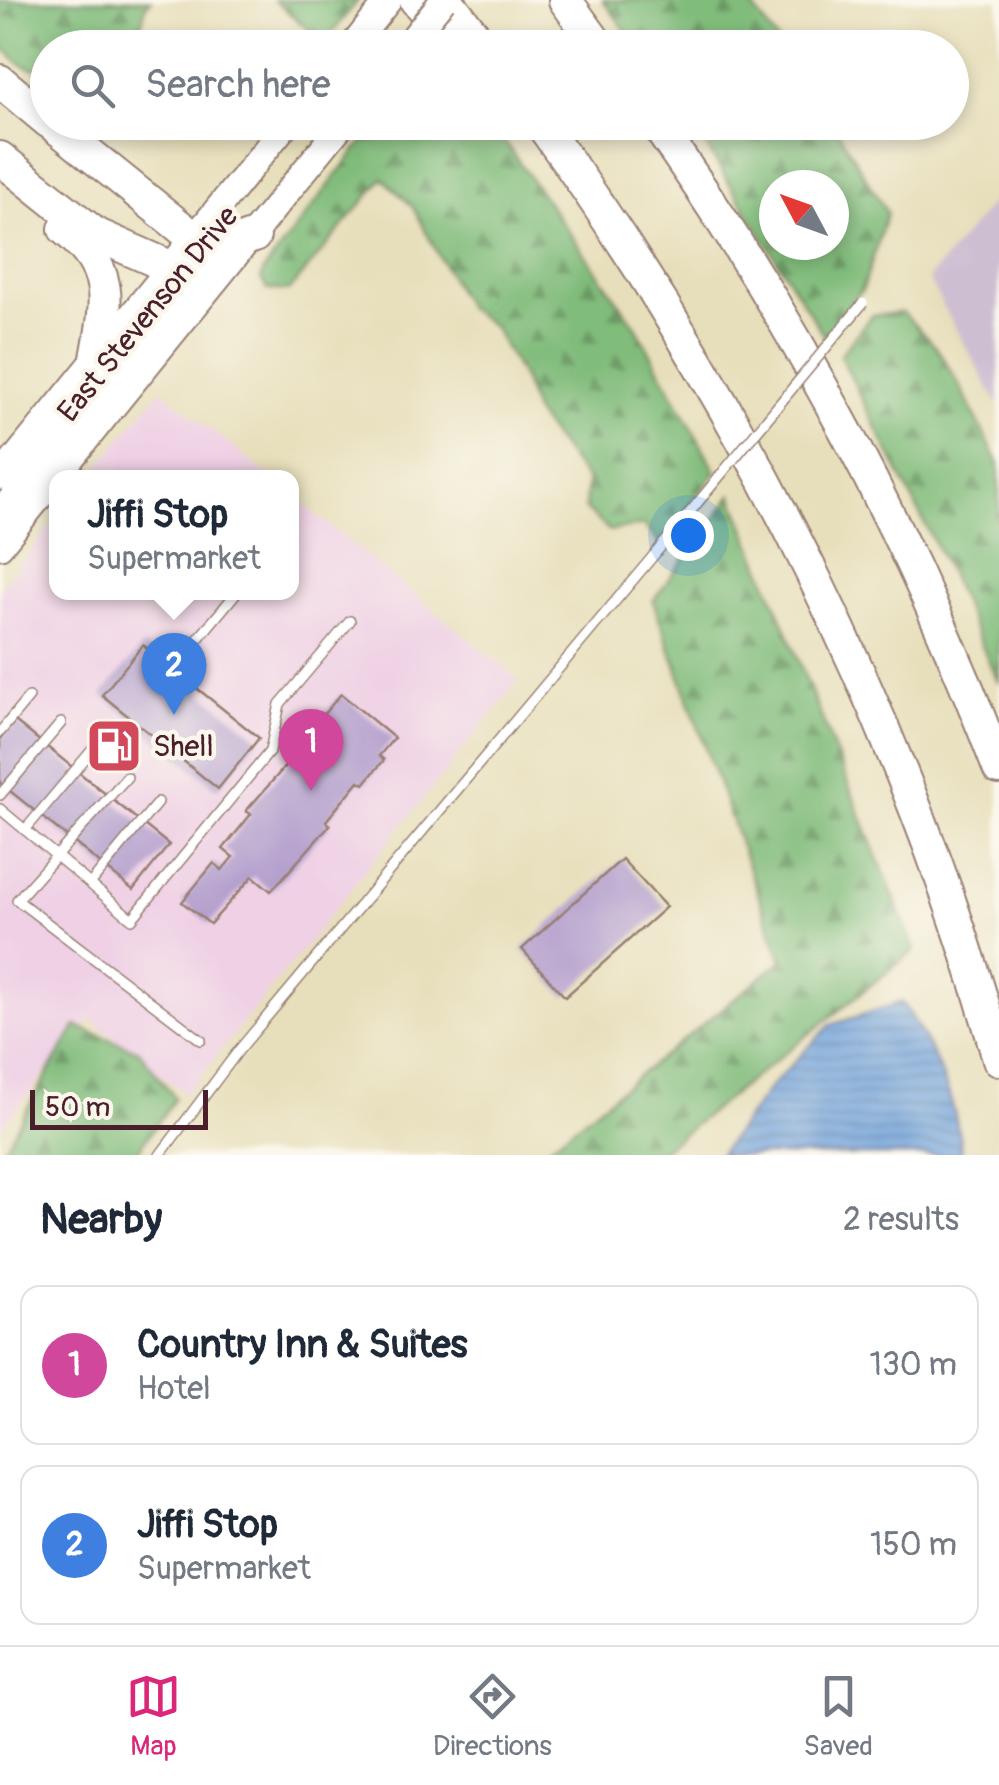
<!DOCTYPE html>
<html lang="en">
<head>
<meta charset="utf-8">
<style>
  :root { --surface:#fff; --page:#f6f6f7; --text:#1f2937; --muted:#747a83; --line:#e0e1e3; --accent:#db2777 }
  body { margin:0; font-family:Pangolin,sans-serif; background:var(--page); color:var(--text) }
  .compass { position:absolute; left:759px; top:170px; width:90px; height:90px; border-radius:50%; background:var(--surface); box-shadow:0 5px 15px #0003; rotate:311deg }
  .scale { position:absolute; left:30px; bottom:25px; width:178px; box-sizing:border-box; padding-left:10px; border:5px solid #4a1f2b; border-top:0; font-size:28px; line-height:35px; white-space:nowrap; color:#4a1f2b; -webkit-text-stroke:8px #fbf7ec; paint-order:stroke }
  .you { position:absolute; left:688px; top:535px; width:35px; height:35px; margin:-25px; border:8px solid #fff; border-radius:50%; background:#1a73e8; box-shadow:0 0 0 15px #1a73e833 }
  .badge { display:grid; place-items:center; width:65px; height:65px; border-radius:50%; background:var(--accent); color:#fff; font-size:32px; font-weight:700 }
  .pin { position:absolute; translate:-50% -82px; filter:drop-shadow(0 2px 5px #0008) }
  .pin::after { content:''; position:absolute; top:52px; width:35px; height:30px; background:inherit; clip-path:polygon(0 0,100% 0,50% 100%) }
  .popup { position:absolute; left:49px; top:470px; width:250px; height:130px; box-sizing:border-box; display:grid; place-content:center; border-radius:20px; background:var(--surface); filter:drop-shadow(0 2px 8px #0005); font-size:32px; white-space:nowrap; color:var(--muted) }
  .popup b { font-size:38px; color:var(--text) }
  .popup::after { content:''; position:absolute; left:50%; top:100%; margin-left:-20px; border:20px solid transparent; border-top-color:var(--surface) }
  .list { margin:0; padding:0; list-style:none }
  h2 { display:flex; justify-content:space-between; align-items:center; height:130px; margin:0; padding:0 40px; font-size:42px }
  h2 small { font-size:32px; font-weight:400; color:var(--muted) }
  .list li { display:grid; grid-template-columns:65px 1fr auto; gap:30px; align-items:center; box-sizing:border-box; height:160px; margin:0 20px 20px; padding:0 20px; border:2px solid var(--line); border-radius:20px }
  .list b { display:block; font-size:38px; white-space:nowrap }
  .list p { margin:0; font-size:32px; white-space:nowrap; color:var(--muted) }
  .list em { font-size:32px; font-style:normal; color:var(--muted) }
  .icon { flex:none; width:55px; height:55px; fill:none; stroke:currentColor; stroke-width:2; stroke-linecap:round; stroke-linejoin:round }
  .map { position:relative; flex:none; width:999px; height:1155px; overflow:hidden }
  .search { position:absolute; background:var(--surface); box-shadow:0 5px 15px #0003; left:30px; right:30px; top:30px; height:110px; display:flex; align-items:center; gap:25px; box-sizing:border-box; padding:0 35px; border-radius:55px; color:var(--muted); font-size:38px }
  .sheet { height:490px; background:var(--surface) }
  nav { display:flex; justify-content:space-around; align-items:center; box-sizing:border-box; height:140px; border-top:2px solid var(--line); background:var(--surface); font-size:28px; color:var(--muted) }
  nav a { display:grid; justify-items:center; gap:5px }
  nav .on { color:var(--accent) }
  .map>svg:first-child { display:block }
  .built { fill:#efd0e5 }
  .industrial { fill:#cdbed2 }
  .forest { fill:url(#forest-firs); stroke:#656e52; stroke-width:2.5; fill-rule:evenodd }
  .water { fill:url(#water-rules); stroke:#5c6082; stroke-width:2.5 }
  .building { fill:#b5a1ce }
  .lines { fill:none; stroke-linecap:round; stroke-linejoin:round }
  .lane-casing { stroke:#987f73; stroke-width:12 }
  .secondary-casing { stroke:#987f73; stroke-width:29 }
  .highway-casing { stroke:#987f73; stroke-width:36 }
  .lane { stroke:#fff; stroke-width:9 }
  .secondary { stroke:#fff; stroke-width:25 }
  .highway { stroke:#fff; stroke-width:32 }
  .lane-bridge-casing { stroke:#987f73; stroke-width:12; stroke-linecap:butt }
  .secondary-bridge-casing { stroke:#987f73; stroke-width:29; stroke-linecap:butt }
  .lane-bridge { stroke:#fff; stroke-width:9 }
  .secondary-bridge { stroke:#fff; stroke-width:25 }
  .labels { text-anchor:middle; dominant-baseline:central; stroke-width:9; stroke-linejoin:round; paint-order:stroke }
  .street-label { font-size:30px; fill:#4a1f2b; stroke:#fbf7ec }
  .poi-label { font-size:30px; fill:#4a1f2b; stroke:#fbf7ec; text-anchor:start }
</style>
</head>
<body>
<div class="map">
<svg width="999" height="1155" viewBox="0 0 999 1155">
  <defs>
    <pattern id="forest-firs" width="22" height="20" patternUnits="userSpaceOnUse" patternTransform="scale(2.5)"><rect width="22" height="20" fill="#80bc7a"/><path d="M5 1l3.5 6h-7zM16 11l3.5 6h-7z" fill="#6b9864"/></pattern>
    <pattern id="water-rules" width="6" height="5" patternUnits="userSpaceOnUse" patternTransform="scale(2.5)"><rect width="6" height="5" fill="#6fa1da"/><path d="M0 2.5h6" fill="none" stroke="#5d83b1"/></pattern>
  </defs>
  <rect width="100%" height="100%" fill="#fbf7ec"/>
  <filter id="ink" filterUnits="userSpaceOnUse"><feTurbulence type="fractalNoise" baseFrequency=".01" numOctaves="2"/><feDisplacementMap in="SourceGraphic" scale="20" xChannelSelector="R" yChannelSelector="G"/><feConvolveMatrix kernelMatrix="1 2 1 2 8 2 1 2 1" color-interpolation-filters="sRGB"/></filter>
  <filter id="wash" filterUnits="userSpaceOnUse"><feTurbulence type="fractalNoise" baseFrequency=".0048" numOctaves="4" result="noise"/><feDisplacementMap in="SourceGraphic" scale="40" xChannelSelector="R" yChannelSelector="G"/><feGaussianBlur stdDeviation="2.25" result="paint"/><feColorMatrix in="noise" values="0 0 0 0 0 0 0 0 0 0 0 0 0 0 0 0 0 1.4 0 .05"/><feComposite in="paint" operator="in"/></filter>
  <g filter="url(#wash)">
    <rect width="100%" height="100%" fill="#e7dfbb"/>
    <g class="built">
      <path d="M161,390L270,477H90Z"/>
      <path d="M292,495L519,680L186,1094L90,1019L0,1129V589L56,519V592H292Z"/>
    </g>
    <path class="industrial" d="M999,194V406L928,279Z"/>
    <g class="forest">
      <path d="M0,0H151L145,6C142,59 87,48 48,48L47,68C24,72 15,60 0,44Z"/>
      <path d="M274,0H358L324,43Z"/>
      <path d="M603,0H748L782,47H638Z"/>
      <path d="M377,123H491L635,325L716,472L660,544L644,525L610,531L585,509L587,481L534,412L524,381L493,326L466,307L413,207L383,178L289,291L267,289L261,279L264,270Z"/>
      <path d="M692,123H833L887,213L863,289L824,336ZM774,185H834V245H774Z"/>
      <path d="M902,312L936,347L959,384L999,464V684L945,564L840,355L871,316Z"/>
      <path d="M732,495L915,950L656,1155H539L782,961L653,601Z"/>
      <path d="M76,1026L139,1051L175,1098L135,1155H0Z"/>
    </g>
    <path class="water" d="M902,1002C934,1050 956,1097 962,1155H719L770,1087L830,1025Z"/>
    <g id="blocks">
      <g class="building">
        <path d="M143,645L259,738L218,789L102,695Z"/>
        <path d="M341,694L394,738L379,756L384,760L364,784L359,781L326,821L330,825L271,891L253,876L210,924L182,902L214,863L222,870L233,857L223,849L251,814L246,811L327,719L323,715Z"/>
        <path d="M15,721L169,845L133,890L0,783V739Z"/>
        <path d="M622,859L666,907L565,997L522,949Z"/>
      </g>
    </g>
  </g>
  <g filter="url(#ink)">
    <use href="#blocks" fill-opacity="0" stroke="#987f73" stroke-width="2.5"/>
    <g class="lines">
      <g class="lane-casing">
        <g id="lane">
          <path d="M198,639L237,592"/>
          <path d="M0,732L29,697"/>
          <path d="M127,777L17,900L201,1040"/>
          <path d="M0,795L61,723"/>
          <path d="M0,809L132,919L270,751L280,704L350,621"/>
          <path d="M25,830L93,749"/>
          <path d="M90,884L158,802"/>
          <path d="M160,1155L239,1050L685,518"/>
        </g>
      </g>
      <g class="secondary-casing">
        <g id="secondary">
          <path d="M351,48L389,0"/>
          <path d="M0,477L288,122"/>
          <path d="M0,546L344,122"/>
        </g>
      </g>
      <g class="highway-casing">
        <g id="highway">
          <path d="M416,0L456,48"/>
          <path d="M565,0L600,48"/>
          <path d="M452,7L484,48"/>
          <path d="M0,81L48,121"/>
          <path d="M540,122C744,404 905,724 999,1059"/>
          <path d="M655,122C796,320 912,541 999,768"/>
          <path d="M0,158L95,234L170,267L254,236"/>
          <path d="M65,229C114,270 108,300 97,358"/>
          <path d="M0,526L10,506L160,321L195,262L194,238L50,122"/>
        </g>
      </g>
      <use href="#lane" class="lane"/>
      <use href="#secondary" class="secondary"/>
      <use href="#highway" class="highway"/>
      <g class="lane-bridge-casing">
        <path id="lane-bridge" d="M685,518L863,303"/>
      </g>
      <g class="secondary-bridge-casing">
        <path id="secondary-bridge" d="M405,48L443,0"/>
      </g>
      <use href="#lane-bridge" class="lane-bridge"/>
      <use href="#secondary-bridge" class="secondary-bridge"/>
    </g>
  </g>
  <defs>
    <g id="fuel-square" transform="scale(2.875)"><rect x="-9" y="-9" width="18" height="18" rx="4" fill="#d1495b" stroke="#fbf7ec"/><path d="M-5.5-6h7V0h2V4h1.3V-2.5L3-4.5l.8-.8L6-3V5H2.5V1h-1V6h-7ZM-4.2-4.7v3.2H.2V-4.7Z" fill="#fff"/></g>
  </defs>
  <g fill-rule="evenodd">
    <use href="#fuel-square" x="114" y="746"/>
  </g>
  <g class="labels">
    <g class="street-label">
      <text transform="translate(148 314) rotate(-51)">East Stevenson Drive</text>
    </g>
    <g class="poi-label">
      <text x="153" y="746">Shell</text>
    </g>
  </g>
</svg>
<svg class="compass" viewBox="-18 -18 36 36"><path d="M0-13l5 13h-10z" fill="#e53935"/><path d="M0 13l5-13h-10z" fill="#747a83"/></svg>
<div class="scale">50 m</div>
<div class="you"></div>
<div class="pin badge" style="left:311px;top:791px;background:#d1479c">1</div>
<div class="pin badge" style="left:174px;top:715px;background:#3f7fe0">2</div>
<div class="popup"><b>Jiffi Stop</b>Supermarket</div>
<div class="search"><svg class="icon" aria-label="search" viewBox="0 0 24 24"><circle cx="10" cy="10" r="6"/><path d="M15 15l6 6"/></svg>Search here</div>
</div>
<section class="sheet">
<h2>Nearby<small>2 results</small></h2>
<ul class="list">
<li><span class="badge" style="background:#d1479c">1</span><div><b>Country Inn &amp; Suites</b><p>Hotel</p></div><em>130 m</em></li>
<li><span class="badge" style="background:#3f7fe0">2</span><div><b>Jiffi Stop</b><p>Supermarket</p></div><em>150 m</em></li>
</ul>
</section>
<nav>
<a class="on"><svg class="icon" aria-label="map" viewBox="0 0 24 24"><path d="M3 6l6-2 6 2 6-2v14l-6 2-6-2-6 2zM9 4v14M15 6v14"/></svg>Map</a>
<a><svg class="icon" aria-label="directions" viewBox="0 0 24 24"><path d="M12 3l9 9-9 9-9-9zM9 14v-3h6M13 9l2 2-2 2"/></svg>Directions</a>
<a><svg class="icon" aria-label="saved" viewBox="0 0 24 24"><path d="M7 4h10v16l-5-4-5 4z"/></svg>Saved</a>
</nav>
</body>
</html>
